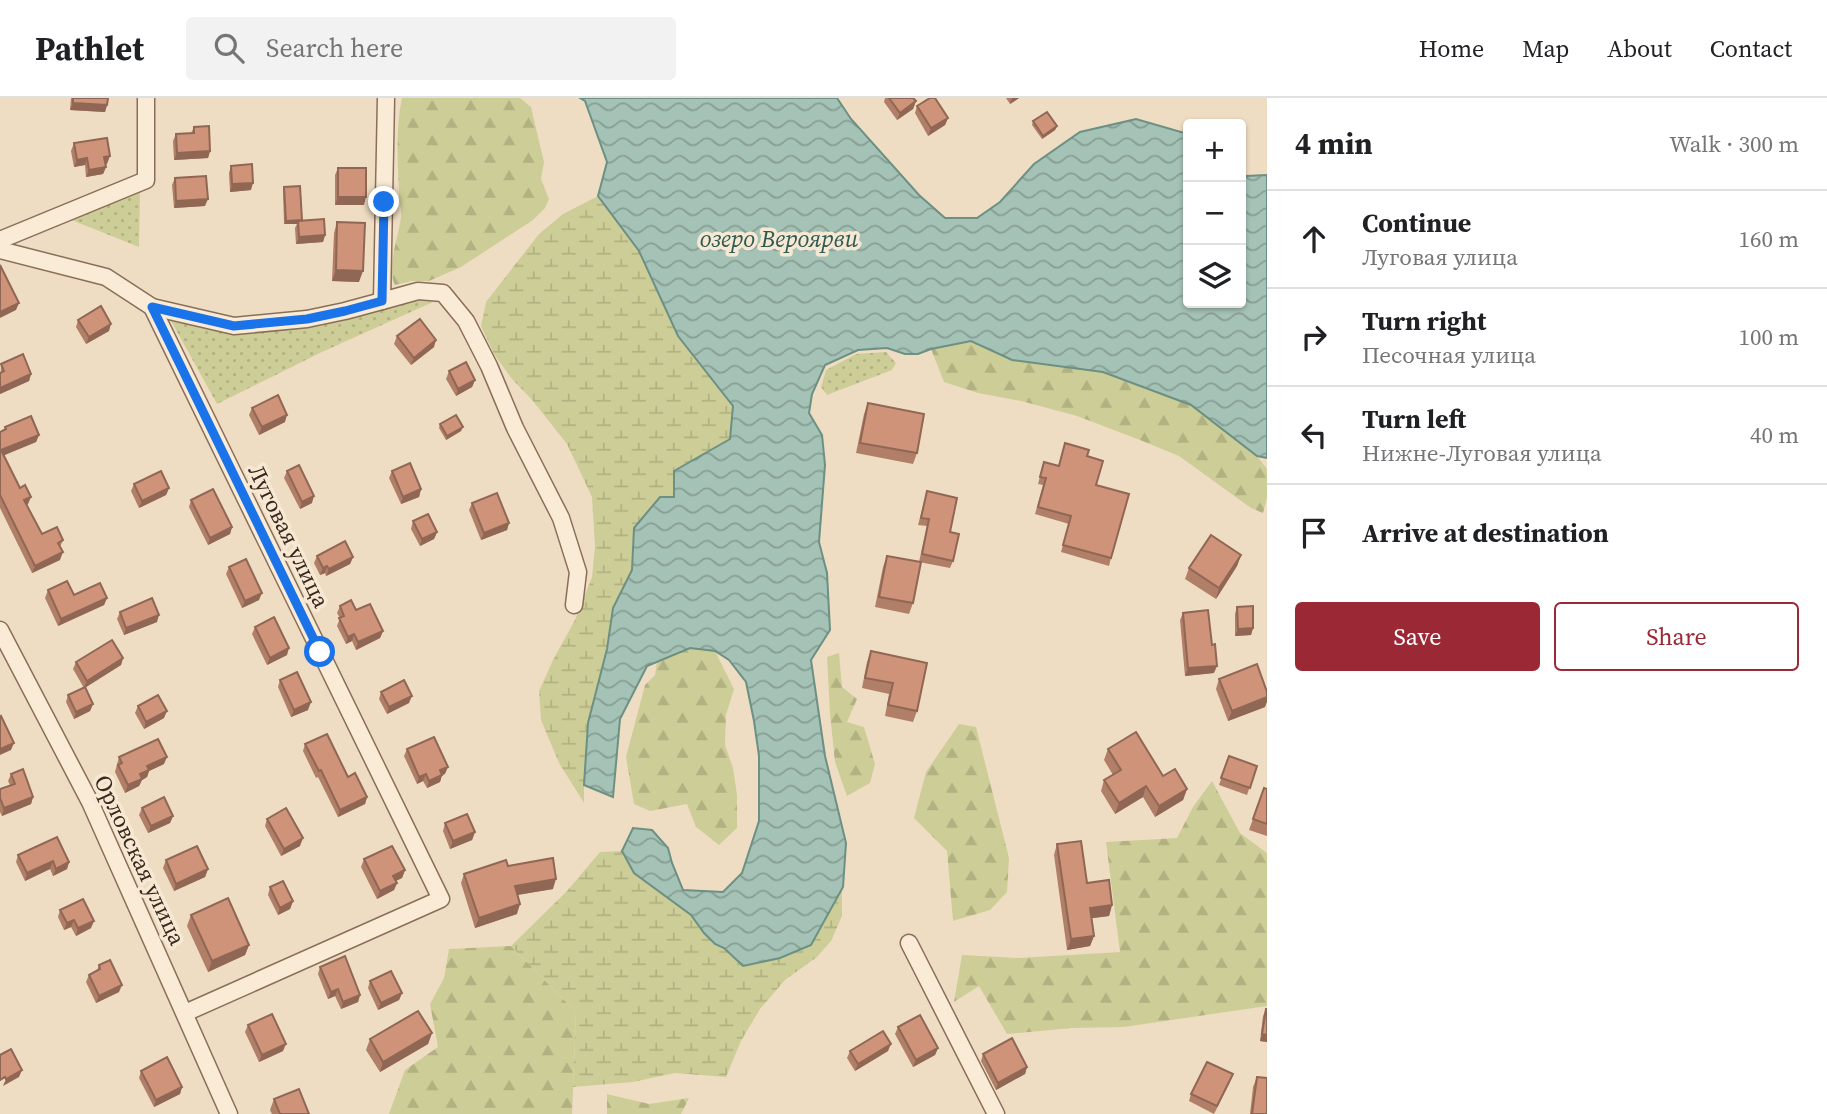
<!DOCTYPE html>
<html lang="en">
<head>
<meta charset="utf-8">
<style>
  :root { --surface:#fff; --page:#f2f2f2; --text:#202124; --muted:#757577; --line:#e0e0e0; --accent:#9b2835 }
  body { margin:0; font-family:"Source Serif 4",serif; background:var(--page); color:var(--text) }
  .controls { position:absolute; right:21px; top:21px; display:grid; overflow:hidden; border-radius:7px; box-shadow:0 2px 5px #0004 }
  .controls button { width:63px; height:63px; display:grid; place-items:center; padding:0; border:0; border-bottom:2px solid var(--line); background:var(--surface); color:var(--text); font:35px sans-serif }
  .stop { position:absolute; width:21px; height:21px; margin:-16px; border:5px solid #1a73e8; border-radius:50%; background:#fff }
  .stop.end { background:#1a73e8; border-color:#fff; box-shadow:0 2px 7px #0008 }
  .list { margin:0; padding:0; list-style:none }
  h2 { display:flex; justify-content:space-between; align-items:center; height:91px; margin:0; padding:0 28px; font-size:30px }
  h2 small { font-size:23px; font-weight:400; color:var(--muted) }
  .list li { display:grid; grid-template-columns:46px 1fr auto; gap:21px; align-items:center; box-sizing:border-box; height:98px; padding:0 28px; border-top:2px solid var(--line) }
  .list b { display:block; font-size:26px; white-space:nowrap }
  .list p { margin:0; font-size:23px; white-space:nowrap; color:var(--muted) }
  .list em { font-size:23px; font-style:normal; color:var(--muted) }
  .actions { display:flex; gap:14px; padding:21px 28px }
  .actions a { flex:1; padding:16px 0; border:2px solid var(--accent); border-radius:7px; text-align:center; font-size:24px; color:var(--accent) }
  .actions .main { background:var(--accent); color:#fff }
  .icon { flex:none; width:38px; height:38px; fill:none; stroke:currentColor; stroke-width:2; stroke-linecap:round; stroke-linejoin:round }
  .map { position:relative; flex:none; width:1267px; height:1016px; overflow:hidden }
  header { display:flex; align-items:center; gap:42px; box-sizing:border-box; height:98px; padding:0 35px; background:var(--surface); border-bottom:2px solid var(--line) }
  header strong { font-size:33px }
  nav { display:flex; gap:38px; margin-inline-start:auto; font-size:24px }
  .search { width:490px; height:63px; background:var(--page); display:flex; align-items:center; gap:18px; box-sizing:border-box; padding:0 24px; border-radius:7px; color:var(--muted); font-size:26px }
  main { display:flex }
  aside { flex:1; background:var(--surface) }
  .map>svg:first-child { display:block }
  .grass { fill:url(#grass-dots) }
  .forest { fill:url(#forest-firs) }
  .wetland { fill:url(#wetland-marsh) }
  .water { fill:url(#water-waves); stroke:#6c9083; stroke-width:2 }
  .lines { fill:none; stroke-linecap:round; stroke-linejoin:round }
  .minor-casing { stroke:#8a6e59; stroke-width:19 }
  .minor { stroke:#faebd7; stroke-width:16 }
  .wall { fill:#b17e67 }
  .shaded-wall { fill:#906754 }
  .building { fill:#ce9378; stroke:#906754; stroke-width:2 }
  .route { stroke:#1a73e8; stroke-width:9 }
  .labels { text-anchor:middle; dominant-baseline:central; stroke-width:7; stroke-linejoin:round; paint-order:stroke }
  .street-label { font-size:23px; fill:#39281e; stroke:#f6e8d3 }
  .water-label { font-size:24px; font-style:italic; fill:#2d5a52; stroke:#f6e8d3 }
</style>
</head>
<body>
<header>
<strong>Pathlet</strong>
<div class="search"><svg class="icon" aria-label="search" viewBox="0 0 24 24"><circle cx="10" cy="10" r="6"/><path d="M15 15l6 6"/></svg>Search here</div>
<nav><a>Home</a><a>Map</a><a>About</a><a>Contact</a></nav>
</header>
<main>
<div class="map">
<svg width="1267" height="1016" viewBox="0 0 1267 1016">
  <defs>
    <pattern id="grass-dots" width="8" height="8" patternUnits="userSpaceOnUse" patternTransform="scale(1.75)"><rect width="8" height="8" fill="#cdce97"/><path d="M2 2h.1M6 6h.1" fill="none" stroke="#b1b182" stroke-width="1.8" stroke-linecap="round"/></pattern>
    <pattern id="forest-firs" width="22" height="20" patternUnits="userSpaceOnUse" patternTransform="scale(1.75)"><rect width="22" height="20" fill="#cdce97"/><path d="M5 1l3.5 6h-7zM16 11l3.5 6h-7z" fill="#b1b182"/></pattern>
    <pattern id="wetland-marsh" width="20" height="14" patternUnits="userSpaceOnUse" patternTransform="scale(1.75)"><rect width="20" height="14" fill="#cdce97"/><path d="M1 5h8M5 5V1M11 12h8M15 12V8" fill="none" stroke="#b1b182"/></pattern>
    <pattern id="water-waves" width="16" height="10" patternUnits="userSpaceOnUse" patternTransform="scale(1.75)"><rect width="16" height="10" fill="#a5c2b6"/><path d="M0 5q4-4 8 0t8 0" fill="none" stroke="#879e93"/></pattern>
  </defs>
  <rect width="100%" height="100%" fill="#efddc3"/>
  <g class="grass">
    <path d="M140,92L139,149L69,121Z"/>
    <path d="M419,199L433,204L322,254L217,306L170,221L235,236Z"/>
    <path d="M886,254L896,265L892,272L827,297L821,289L826,272L856,256Z"/>
  </g>
  <g class="forest">
    <path d="M402,0H520L531,9L544,64L541,81L549,101L545,110L533,122L461,169L429,183H412L395,187C386,171 399,137 401,119C402,111 399,105 399,97C398,65 395,32 402,0Z"/>
    <path d="M971,243L1013,262L1103,274L1191,307L1257,358L1267,371V400L1263,415L1251,410L1179,358L1140,342L1077,318L1021,303L978,295L944,284L931,251Z"/>
    <path d="M690,550L715,553L734,591L726,617L725,647L733,670L737,697V730L719,747L696,729L687,706L650,713L634,706L626,659L645,587L655,577L657,564Z"/>
    <path d="M839,555L842,589L857,601L847,624L864,629L875,666L870,685L847,698L835,664L830,616L827,559Z"/>
    <path d="M959,626L976,629L1009,760L1007,794L990,812L953,823L947,753L914,720L926,674Z"/>
    <path d="M1212,683L1240,735L1267,755V908L1124,929L1072,930L1007,936L979,888L954,904L962,857L1019,860L1120,854L1106,744L1177,740L1193,709Z"/>
    <path d="M511,848L576,914L572,1016H389L405,972L438,949L430,906L444,880L449,851Z"/>
    <path d="M607,996L649,1006L689,1000L681,1016H607Z"/>
  </g>
  <g class="wetland">
    <path d="M598,98L639,153L678,238L733,308L730,341L674,372V399L634,430L632,472L613,510L584,687V705L559,665L541,622L539,593L553,562L575,522L592,479L595,448L592,399L567,346L533,303L512,281L494,256L481,228L486,204L539,136L563,116Z"/>
    <path d="M622,753L634,775L691,817L704,835L715,846L724,850L744,868L811,847L842,791V818L831,843L817,859L785,882L760,911L741,943L726,979L675,975L633,984L573,989L576,914L511,848L567,793L600,754Z"/>
  </g>
  <path class="water" d="M580,0H837L851,21L919,97L945,120H977L1000,104L1034,66L1080,34L1136,21L1188,36V205H1241V73L1246,78L1267,77V360L1257,358L1191,307L1103,274L1012,262L971,243L931,251L918,256H905L887,250L858,252L825,267L812,296L809,315L822,337L825,367L819,444L827,475L830,532L811,562L825,658L846,745L843,789L811,847L780,860L743,868L724,850L715,846L704,835L691,817L634,775L622,753L633,730L652,732L668,750L672,765L683,792L723,794L742,775L759,723V658L754,623L746,584L729,562L715,553L690,550L647,568L620,621L613,699L584,687L588,625L607,551L613,510L632,472L634,430L660,399H674V373L730,341L733,308L678,238L639,153L598,98L607,64L585,3Z"/>
  <g class="lines">
    <g class="minor-casing">
      <g id="minor">
        <path d="M386,0L382,203L418,193L443,195L466,223L489,268L515,330L561,420L578,474L574,507"/>
        <path d="M0,142L146,82V0"/>
        <path d="M0,152L106,179L152,209L234,228L307,221L345,213L382,203"/>
        <path d="M152,209L441,801L185,915"/>
        <path d="M0,532L90,704L229,1016"/>
        <path d="M909,845L996,1016"/>
      </g>
    </g>
    <use href="#minor" class="minor"/>
  </g>
  <g class="wall">
    <path d="M71,0H108L107,7L105,14L70,12Z"/>
    <path d="M885,0H913L916,3L913,11L897,22L884,4Z"/>
    <path d="M1006,0H1019L1010,6Z"/>
    <path d="M917,8L948,20L945,27L928,38L915,15Z"/>
    <path d="M1033,23L1057,28L1055,32L1042,41L1032,27Z"/>
    <path d="M194,29L210,53L208,60L174,62L173,43L176,36L191,35Z"/>
    <path d="M74,45L107,66H106V69L103,76L86,79L85,67L74,69L71,53Z"/>
    <path d="M231,68L251,92L230,94L229,75Z"/>
    <path d="M338,70L364,107H335V77Z"/>
    <path d="M175,80L205,108L174,110L172,87Z"/>
    <path d="M284,89L302,123L325,137L323,144L296,146L295,130L297,126H284L283,93Z"/>
    <path d="M337,124L359,184L332,183L334,135Z"/>
    <path d="M78,222L109,233L86,246L76,229Z"/>
    <path d="M397,238L434,249L411,267L394,246Z"/>
    <path d="M1,266L31,276L29,283L0,296Z"/>
    <path d="M449,273L475,282L472,289L456,298L446,281Z"/>
    <path d="M868,305L917,355L913,366L856,355L864,316Z"/>
    <path d="M252,310L285,324L259,337L249,317Z"/>
    <path d="M440,326L461,333L446,342L439,330Z"/>
    <path d="M5,329L39,337L36,344L4,357L28,406L27,407L42,436L63,442L60,449V462L32,475L0,410V334L4,332Z"/>
    <path d="M1065,345L1087,358L1096,387L1111,460L1109,468L1061,454L1069,426L1035,416L1043,387L1038,386L1044,364L1058,368Z"/>
    <path d="M287,373L312,405L300,411L284,380Z"/>
    <path d="M392,373L421,391L419,399L401,406L389,380Z"/>
    <path d="M134,386L169,390L166,397L139,410L131,393Z"/>
    <path d="M927,393L950,434L953,463L950,470L919,464L927,428L918,427Z"/>
    <path d="M191,402L232,429L230,436L208,447L189,409Z"/>
    <path d="M472,405L509,425L507,432L481,442L469,412Z"/>
    <path d="M413,423L437,434L434,441L420,448L411,431Z"/>
    <path d="M1241,457L1237,468L1216,501L1185,481L1189,470Z"/>
    <path d="M317,458L353,459L350,466L326,478L325,475L320,477L314,465Z"/>
    <path d="M887,458L913,505L909,516L875,509L883,469Z"/>
    <path d="M229,469L259,502L242,510L226,476Z"/>
    <path d="M48,492L74,497L107,500L104,507L58,528L45,500Z"/>
    <path d="M340,508L356,512L383,533L380,540L356,552L352,543L346,546L337,528L340,520L337,515Z"/>
    <path d="M1237,509L1253,530L1251,537L1235,538V516Z"/>
    <path d="M120,514L157,524L124,537L117,521Z"/>
    <path d="M1183,515L1214,575L1185,578L1180,522Z"/>
    <path d="M255,529L287,557L267,567L252,536Z"/>
    <path d="M871,553L917,613L913,624L885,618L889,596L862,590L867,564Z"/>
    <path d="M123,560L121,567L85,590L93,606L90,613L74,621L66,604L68,597L84,590L73,571L76,564Z"/>
    <path d="M1219,581L1265,609L1228,623L1216,591Z"/>
    <path d="M280,582L308,612L291,619L278,589Z"/>
    <path d="M381,594L409,605L387,616L379,601Z"/>
    <path d="M138,608L164,620L144,631L135,615Z"/>
    <path d="M305,646L348,679L367,699L365,706L338,719L318,679L316,680L303,653Z"/>
    <path d="M407,651L445,676L442,677L440,684L427,690L423,683L417,686L404,658Z"/>
    <path d="M1108,651L1187,691L1183,702L1155,719L1143,699L1115,716L1101,693L1104,682L1113,677L1104,662Z"/>
    <path d="M1229,658L1257,668L1247,697L1219,687Z"/>
    <path d="M119,659L164,666L149,673L147,679L142,682L139,688L125,695L115,674Z"/>
    <path d="M11,676L33,699L31,706L2,718L0,714V691L10,687L8,683Z"/>
    <path d="M1264,690L1267,691V738L1249,732Z"/>
    <path d="M142,710L173,718L170,725L148,735L139,717Z"/>
    <path d="M267,721L300,748L281,758L265,728Z"/>
    <path d="M445,725L475,734L472,742L450,751L443,733Z"/>
    <path d="M1057,746L1087,785L1112,807L1109,818L1092,820L1094,838L1090,848L1067,852L1054,757Z"/>
    <path d="M18,757L69,764L67,771L53,778L50,771L25,783L16,764Z"/>
    <path d="M364,761L405,772L402,780L396,783L397,785L394,792L377,801L361,769Z"/>
    <path d="M166,762L208,771L205,779L174,793L163,770Z"/>
    <path d="M508,768L553,791L517,797V816L475,830L461,785L464,776Z"/>
    <path d="M270,789L293,803L290,811L278,817L268,797Z"/>
    <path d="M60,812L91,830L76,838L71,829L64,832L58,819Z"/>
    <path d="M191,817L249,847L245,857L208,874L187,828Z"/>
    <path d="M99,867L119,894L96,905L86,884L89,877L97,873Z"/>
    <path d="M320,869L360,897L358,904L341,911L335,898L328,901L318,876Z"/>
    <path d="M370,883L402,895L399,902L378,912L368,890Z"/>
    <path d="M1266,911H1267V944L1260,943L1263,918Z"/>
    <path d="M248,927L283,953L259,964L245,934Z"/>
    <path d="M898,929L938,950L935,957L913,969L895,936Z"/>
    <path d="M432,935L428,946L380,974L366,952L370,941Z"/>
    <path d="M850,953H888L855,973L847,960Z"/>
    <path d="M983,956L1027,969L1025,976L996,992L981,963Z"/>
    <path d="M141,973L182,989L180,996L154,1009L139,980Z"/>
    <path d="M1257,979L1267,1016H1250L1253,989Z"/>
    <path d="M1230,984L1214,1016L1189,1003L1191,996Z"/>
    <path d="M274,1001L309,1016H272L270,1012Z"/>
  </g>
  <g class="shaded-wall">
    <path d="M1012,0H1019L1010,6Z"/>
    <path d="M916,3L913,11L897,22L900,15Z"/>
    <path d="M73,5L107,7L105,14L70,12Z"/>
    <path d="M948,20L945,27L928,38L931,30Z"/>
    <path d="M1057,28L1055,32L1042,41L1043,38Z"/>
    <path d="M210,53L208,60L174,62L177,55Z"/>
    <path d="M110,58L107,66L102,67L104,59Z"/>
    <path d="M87,60L85,67L74,69L77,62Z"/>
    <path d="M106,69L103,76L86,79L89,72Z"/>
    <path d="M253,85L251,92L230,94L232,86Z"/>
    <path d="M338,99H366L364,107H335Z"/>
    <path d="M208,101L205,108L174,110L176,103Z"/>
    <path d="M302,122L298,123L297,126H284L286,123Z"/>
    <path d="M325,137L323,144L296,146L299,139Z"/>
    <path d="M336,172L363,173L359,184L332,183Z"/>
    <path d="M19,205L16,212L0,220V214Z"/>
    <path d="M111,226L109,233L86,246L89,239Z"/>
    <path d="M436,242L434,249L411,267L414,260Z"/>
    <path d="M31,276L29,283L0,296V290Z"/>
    <path d="M475,282L472,289L456,298L458,291Z"/>
    <path d="M287,317L285,324L259,337L262,329Z"/>
    <path d="M463,329L461,333L446,342L447,338Z"/>
    <path d="M39,337L36,344L0,359L1,352Z"/>
    <path d="M169,390L166,397L139,410L142,403Z"/>
    <path d="M421,391L419,399L401,406L403,399Z"/>
    <path d="M314,398L312,405L300,411L302,404Z"/>
    <path d="M31,399L28,406L22,409L24,402Z"/>
    <path d="M509,425L507,432L481,442L484,435Z"/>
    <path d="M232,429L230,436L208,447L210,440Z"/>
    <path d="M437,434L434,441L420,448L422,441Z"/>
    <path d="M63,454L60,462L32,475L35,468Z"/>
    <path d="M1241,457L1237,468L1216,501L1219,490Z"/>
    <path d="M353,459L350,466L326,478L329,471Z"/>
    <path d="M327,468L325,475L320,477L323,470Z"/>
    <path d="M262,495L259,502L242,510L245,503Z"/>
    <path d="M107,500L104,507L58,528L61,521Z"/>
    <path d="M159,517L157,524L124,537L126,530Z"/>
    <path d="M1253,530L1251,537L1235,538L1238,531Z"/>
    <path d="M383,533L380,540L356,552L358,544Z"/>
    <path d="M354,536L352,543L346,546L348,539Z"/>
    <path d="M289,550L287,557L267,567L270,560Z"/>
    <path d="M123,560L121,567L84,590L87,583Z"/>
    <path d="M1217,568L1214,575L1185,578L1188,570Z"/>
    <path d="M412,598L409,605L387,616L389,609Z"/>
    <path d="M1267,599V604L1265,609L1228,623L1232,613Z"/>
    <path d="M311,604L308,612L291,619L294,612Z"/>
    <path d="M93,606L90,613L74,621L76,614Z"/>
    <path d="M167,613L164,620L144,631L146,624Z"/>
    <path d="M14,645L11,652L0,657V651Z"/>
    <path d="M167,659L164,666L149,673L147,679L142,682L139,688L125,695L128,687L147,668Z"/>
    <path d="M448,669L445,676L442,677L440,684L427,690L429,683L440,672Z"/>
    <path d="M426,676L423,683L417,686L419,679Z"/>
    <path d="M1146,688L1143,699L1115,716L1119,705Z"/>
    <path d="M1187,691L1183,702L1155,719L1159,708Z"/>
    <path d="M33,699L31,706L2,718L4,710Z"/>
    <path d="M367,699L365,706L338,719L340,712Z"/>
    <path d="M173,718L170,725L148,735L151,728Z"/>
    <path d="M475,734L472,742L450,751L453,743Z"/>
    <path d="M303,740L300,748L281,758L284,751Z"/>
    <path d="M53,763L50,771L25,783L27,775Z"/>
    <path d="M69,764L67,771L53,778L56,771Z"/>
    <path d="M208,771L205,779L174,793L176,786Z"/>
    <path d="M405,772L402,780L391,785L393,778Z"/>
    <path d="M556,781L553,791L511,798L515,788Z"/>
    <path d="M397,785L394,792L377,801L380,793Z"/>
    <path d="M293,803L290,811L278,817L280,810Z"/>
    <path d="M520,806L517,816L475,830L479,820Z"/>
    <path d="M1112,807L1109,818L1086,821L1090,810Z"/>
    <path d="M74,822L71,829L64,832L67,825Z"/>
    <path d="M94,823L91,830L76,838L78,830Z"/>
    <path d="M1094,838L1090,848L1067,852L1071,841Z"/>
    <path d="M249,847L245,857L208,874L212,863Z"/>
    <path d="M122,887L119,894L96,905L99,898Z"/>
    <path d="M338,891L335,898L328,901L331,894Z"/>
    <path d="M402,895L399,902L378,912L381,905Z"/>
    <path d="M360,897L358,904L341,911L343,904Z"/>
    <path d="M432,935L428,946L380,974L383,964Z"/>
    <path d="M1262,936L1267,937V944L1260,943Z"/>
    <path d="M286,946L283,953L259,964L262,957Z"/>
    <path d="M891,946L888,953L855,973L858,966Z"/>
    <path d="M938,950L935,957L913,969L916,962Z"/>
    <path d="M1027,969L1025,976L996,992L998,985Z"/>
    <path d="M22,972L19,979L3,988L6,981Z"/>
    <path d="M182,989L180,996L154,1009L156,1002Z"/>
  </g>
  <g class="building">
    <path d="M73,0H108L107,7L73,5Z"/>
    <path d="M889,0H913L916,3L900,15Z"/>
    <path d="M930,0H935L948,20L931,30L917,8Z"/>
    <path d="M1047,14L1057,28L1043,38L1033,23Z"/>
    <path d="M209,28L210,53L177,55L176,36L194,35V29Z"/>
    <path d="M107,40L110,58L104,59L106,69L89,72L87,60L77,62L74,45Z"/>
    <path d="M252,66L253,85L232,86L231,68Z"/>
    <rect x="338" y="70" width="28" height="29"/>
    <path d="M206,78L208,101L176,103L175,80Z"/>
    <path d="M300,88L302,122L286,123L284,89Z"/>
    <path d="M324,121L325,137L299,139L298,123Z"/>
    <path d="M337,124L365,125L363,173L336,172Z"/>
    <path d="M0,167L19,205L0,214Z"/>
    <path d="M101,208L111,226L89,239L78,222Z"/>
    <path d="M420,221L436,242L414,260L397,238Z"/>
    <path d="M23,256L31,276L0,290V275L4,273L1,266Z"/>
    <path d="M466,264L475,282L458,291L449,273Z"/>
    <path d="M278,297L287,317L262,329L252,310Z"/>
    <path d="M868,305L924,316L917,355L860,345Z"/>
    <path d="M456,317L463,329L447,338L440,326Z"/>
    <path d="M31,318L39,337L1,352L20,390L25,387L31,399L24,402L42,436L57,429L63,442L58,445L63,454L35,468L0,397V334L6,331L5,329Z"/>
    <path d="M1065,345L1089,352L1087,358L1103,363L1096,387L1129,396L1111,460L1063,447L1071,418L1038,409L1046,380L1040,379L1044,364L1059,368Z"/>
    <path d="M410,365L421,391L403,399L392,373Z"/>
    <path d="M299,367L314,398L302,404L287,373Z"/>
    <path d="M161,373L169,390L142,403L134,386Z"/>
    <path d="M213,391L232,429L210,440L191,402Z"/>
    <path d="M927,393L957,400L950,434L959,436L953,463L922,456L929,421L921,420Z"/>
    <path d="M497,395L509,425L484,435L472,405Z"/>
    <path d="M428,416L437,434L422,441L413,423Z"/>
    <path d="M1211,437L1241,457L1219,490L1189,470Z"/>
    <path d="M345,443L353,459L329,471L327,468L323,470L317,458Z"/>
    <path d="M887,458L921,464L913,505L879,499Z"/>
    <path d="M246,461L262,495L245,503L229,469Z"/>
    <path d="M67,483L74,497L100,485L107,500L61,521L48,492Z"/>
    <path d="M152,500L159,517L126,530L120,514Z"/>
    <path d="M351,502L356,512L370,506L383,533L358,544L354,536L348,539L339,520L344,518L340,508Z"/>
    <path d="M1253,508V530L1238,531L1237,509Z"/>
    <path d="M1208,512L1212,547L1215,546L1217,568L1188,570L1183,515Z"/>
    <path d="M274,519L289,550L270,560L255,529Z"/>
    <path d="M112,542L123,560L87,583L76,564Z"/>
    <path d="M871,553L927,565L917,613L888,607L893,585L865,580Z"/>
    <path d="M1257,566L1267,594V599L1232,613L1219,581Z"/>
    <path d="M297,574L311,604L294,612L280,582Z"/>
    <path d="M404,582L412,598L389,609L381,594Z"/>
    <path d="M85,589L93,606L76,614L68,597Z"/>
    <path d="M158,597L167,613L146,624L138,608Z"/>
    <path d="M1,618L14,645L0,651V619Z"/>
    <path d="M1136,634L1163,678L1175,671L1187,691L1159,708L1146,688L1119,705L1104,682L1121,672L1108,651Z"/>
    <path d="M327,636L348,679L355,675L367,699L340,712L321,672L319,673L305,646Z"/>
    <path d="M434,639L448,669L440,672L442,677L429,683L426,676L419,679L407,651Z"/>
    <path d="M158,641L167,659L147,668L149,672L140,676L142,681L128,687L118,667L122,665L119,659Z"/>
    <path d="M1229,658L1257,668L1250,690L1221,680Z"/>
    <path d="M23,671L33,699L4,710L0,700V691L15,686L11,676Z"/>
    <path d="M1264,690L1267,691V726L1253,721Z"/>
    <path d="M164,699L173,718L151,728L142,710Z"/>
    <path d="M286,710L303,740L284,751L267,721Z"/>
    <path d="M467,716L475,734L453,743L445,725Z"/>
    <path d="M57,739L69,764L56,771L53,763L27,775L18,757Z"/>
    <path d="M1081,743L1087,785L1109,782L1112,807L1090,810L1094,838L1071,841L1057,746Z"/>
    <path d="M197,748L208,771L176,786L166,762Z"/>
    <path d="M392,748L405,772L393,778L397,785L380,793L364,761Z"/>
    <path d="M553,760L556,781L515,788L520,806L479,820L464,776L506,762L508,768Z"/>
    <path d="M283,783L293,803L280,810L270,789Z"/>
    <path d="M228,800L249,847L212,863L191,817Z"/>
    <path d="M83,801L94,823L78,830L74,822L67,825L60,812Z"/>
    <path d="M345,858L360,897L343,904L338,891L331,894L320,869Z"/>
    <path d="M110,862L122,887L99,898L89,877L100,871L99,867Z"/>
    <path d="M391,873L402,895L381,905L370,883Z"/>
    <path d="M1266,911H1267V937L1262,936Z"/>
    <path d="M418,913L432,935L383,964L370,941Z"/>
    <path d="M272,916L286,946L262,957L248,927Z"/>
    <path d="M920,917L938,950L916,962L898,929Z"/>
    <path d="M883,933L891,946L858,966L850,953Z"/>
    <path d="M1012,940L1027,969L998,985L983,956Z"/>
    <path d="M11,951L22,972L6,981L5,979L0,982V957Z"/>
    <path d="M167,959L182,989L156,1002L141,973Z"/>
    <path d="M1207,964L1233,976L1217,1008L1191,996Z"/>
    <path d="M1257,979L1267,980V1016H1252Z"/>
    <path d="M299,991L309,1016H280L274,1001Z"/>
  </g>
  <g class="lines">
    <path class="route" d="M320,554L152,209L234,228L307,221L345,213L382,203L384,104"/>
  </g>
  <g class="labels">
    <g class="street-label">
      <text transform="translate(289 438) rotate(64)">Луговая улица</text>
      <text transform="translate(140 762) rotate(65)">Орловская улица</text>
    </g>
    <g class="water-label">
      <text x="779" y="140">озеро Вероярви</text>
    </g>
  </g>
</svg>
<div class="controls">
<button>+</button>
<button>−</button>
<button><svg class="icon" aria-label="layers" viewBox="0 0 24 24"><path d="M12 4l9 5-9 5-9-5zM3 14l9 5 9-5"/></svg></button>
</div>
<div class="stop" style="left:320px;top:554px"></div>
<div class="stop end" style="left:384px;top:104px"></div>
</div>
<aside>
<h2>4 min<small>Walk · 300 m</small></h2>
<ul class="list">
<li><svg class="icon" aria-label="ahead" viewBox="0 0 24 24"><path d="M12 20V5M6 11l6-6 6 6"/></svg><div><b>Continue</b><p>Луговая улица</p></div><em>160 m</em></li>
<li><svg class="icon" aria-label="right" viewBox="0 0 24 24"><path d="M7 20v-9h11M14 6l5 5-5 5"/></svg><div><b>Turn right</b><p>Песочная улица</p></div><em>100 m</em></li>
<li><svg class="icon" aria-label="left" viewBox="0 0 24 24"><path d="M17 20v-9H6M10 6l-5 5 5 5"/></svg><div><b>Turn left</b><p>Нижне-Луговая улица</p></div><em>40 m</em></li>
<li><svg class="icon" aria-label="arrive" viewBox="0 0 24 24"><path d="M6 21V4h12l-3 4 3 4H6"/></svg><div><b>Arrive at destination</b></div></li>
</ul>
<div class="actions"><a class="main">Save</a><a>Share</a></div>
</aside>
</main>
</body>
</html>
